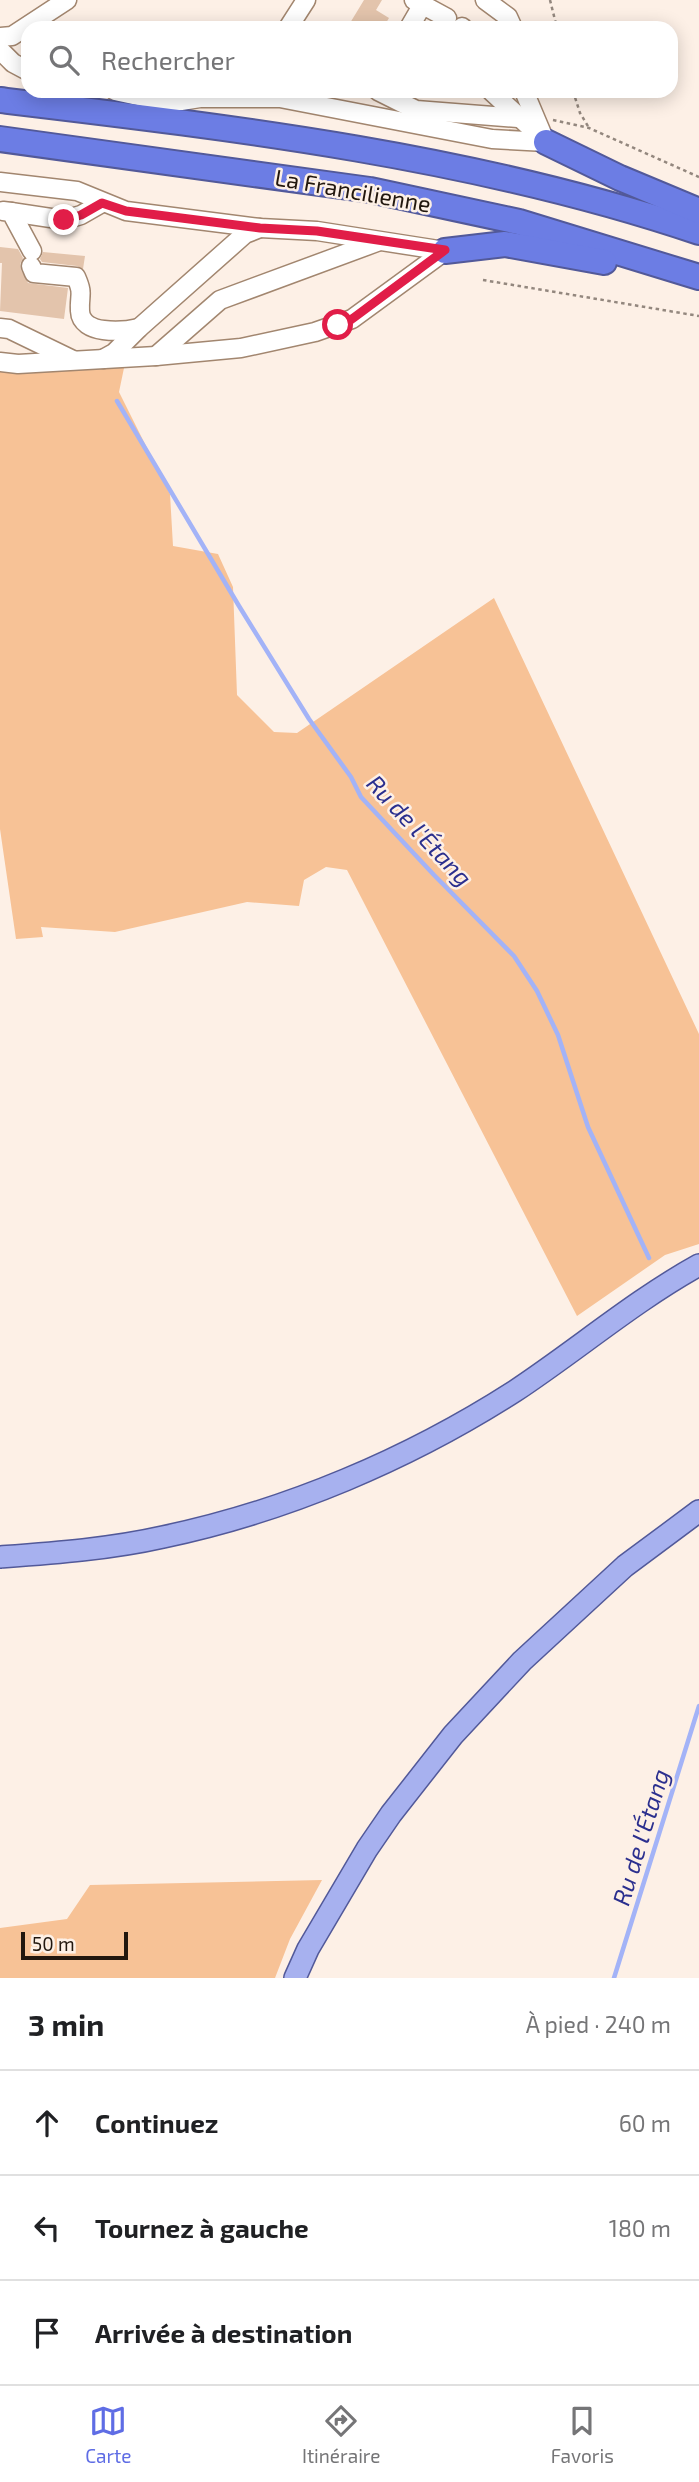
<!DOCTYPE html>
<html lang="fr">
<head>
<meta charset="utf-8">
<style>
  :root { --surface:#fff; --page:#f6f6f6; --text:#202124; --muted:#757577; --line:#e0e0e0; --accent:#5f6de5 }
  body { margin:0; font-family:"Exo 2",sans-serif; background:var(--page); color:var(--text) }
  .scale { position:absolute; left:21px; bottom:18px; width:107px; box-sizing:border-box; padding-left:7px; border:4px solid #22170e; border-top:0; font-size:19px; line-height:24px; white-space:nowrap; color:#22170e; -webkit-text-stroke:5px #fdf0e6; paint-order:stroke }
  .stop { position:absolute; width:21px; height:21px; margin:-16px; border:5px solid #e11d48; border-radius:50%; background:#fff }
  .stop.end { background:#e11d48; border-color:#fff; box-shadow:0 2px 7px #0008 }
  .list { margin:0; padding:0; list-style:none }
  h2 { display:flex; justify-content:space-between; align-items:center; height:91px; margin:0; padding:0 28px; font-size:30px }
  h2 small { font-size:23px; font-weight:400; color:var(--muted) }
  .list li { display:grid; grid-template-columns:46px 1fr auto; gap:21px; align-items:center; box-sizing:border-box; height:105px; padding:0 28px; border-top:2px solid var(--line) }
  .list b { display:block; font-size:26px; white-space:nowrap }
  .list em { font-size:23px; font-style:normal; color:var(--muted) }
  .icon { flex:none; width:38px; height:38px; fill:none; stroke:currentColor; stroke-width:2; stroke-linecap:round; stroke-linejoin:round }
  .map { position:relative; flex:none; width:699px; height:1978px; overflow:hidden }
  .search { position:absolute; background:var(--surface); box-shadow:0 4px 18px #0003; left:21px; right:21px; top:21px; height:77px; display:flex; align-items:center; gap:18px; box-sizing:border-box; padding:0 24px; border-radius:21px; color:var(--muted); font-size:26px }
  .sheet { height:406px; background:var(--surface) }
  nav { display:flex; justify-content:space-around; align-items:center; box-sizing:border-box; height:98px; border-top:2px solid var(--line); background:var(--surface); font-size:19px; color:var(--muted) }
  nav a { display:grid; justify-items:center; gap:4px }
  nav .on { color:var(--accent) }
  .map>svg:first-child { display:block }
  .green { fill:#f7c296 }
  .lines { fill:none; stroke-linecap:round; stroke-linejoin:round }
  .stream { stroke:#a3b3f7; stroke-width:4.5 }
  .building { fill:#e3c4ac }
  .minor-casing { stroke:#a2866f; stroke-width:21 }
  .major-casing { stroke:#525999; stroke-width:24 }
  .highway-casing { stroke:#525999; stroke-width:28 }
  .path { stroke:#93877e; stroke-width:2.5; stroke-dasharray:3.5 3.5; stroke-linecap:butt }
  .minor { stroke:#fff; stroke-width:18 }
  .major { stroke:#a7b1ef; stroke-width:21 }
  .highway { stroke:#6c7de4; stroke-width:24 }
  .route { stroke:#e11d48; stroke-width:9 }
  .labels { text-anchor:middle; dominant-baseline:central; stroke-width:5; stroke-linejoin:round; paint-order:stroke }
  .street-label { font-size:23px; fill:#22170e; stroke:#fdf0e6 }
  .water-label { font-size:24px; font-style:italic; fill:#2b2f8e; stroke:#fdf0e6 }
</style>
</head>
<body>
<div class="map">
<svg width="699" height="1978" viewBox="0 0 699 1978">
  <rect width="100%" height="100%" fill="#fdf0e6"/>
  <g class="green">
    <path d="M85,365L124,368L119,392L170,494L173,546L218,554L233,587L237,695L274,732L297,733L494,598L699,1034V1244L665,1255L577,1316L347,870L326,867L304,880L299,906L247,902L115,932L41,927L43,937L16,939L0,829V369Z"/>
    <path d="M322,1880L290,1939L275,1978H0V1928L67,1919L90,1885Z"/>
  </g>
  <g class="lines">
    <g class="stream">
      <path d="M117,401L239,606L309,719L351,777L361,797L434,875L514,956L537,991L558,1035L588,1127L649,1258"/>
      <path d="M614,1978L699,1706"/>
    </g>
  </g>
  <g class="building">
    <path d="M364,0H382L376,10L389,18L383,28H347Z"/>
    <path d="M0,247L18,249L23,258L20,264L21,270L28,283L68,288L64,319L0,311L2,263H0Z"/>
    <path d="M43,252L85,256L83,269L77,266L42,262L40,259Z"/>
  </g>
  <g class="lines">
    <g class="minor-casing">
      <g id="minor">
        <path d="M414,0L447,18"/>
        <path d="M485,0L508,17L513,28"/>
        <path d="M462,27L463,28"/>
        <path d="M288,28L306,0"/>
        <path d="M409,28L423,4"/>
        <path d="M0,37L12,36L67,0"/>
        <path d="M0,50L13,63L28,71"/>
        <path d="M115,91L161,101H181L200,98H280L492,139L546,142"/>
        <path d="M378,91L416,110L518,118"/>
        <path d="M491,91L546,142"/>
        <path d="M524,91L543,136"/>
        <path d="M0,182L77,191L126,211L260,228L317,231L445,251"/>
        <path d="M3,211L11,212L32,251"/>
        <path d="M11,212L64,220L81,215L102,203"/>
        <path d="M31,266L34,273L76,277C84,295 79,294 80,311C81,335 122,332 139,328"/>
        <path d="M0,328L9,329L73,360"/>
        <path d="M156,356L220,300L377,242"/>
        <path d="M103,359L114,353L139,328L245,234L260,228"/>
        <path d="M0,362L18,364L156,356L241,348L315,332L352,319L445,251"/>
      </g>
    </g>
    <g class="major-casing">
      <g id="major">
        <path d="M0,1557C54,1553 110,1549 163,1537C287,1511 409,1459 515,1391C577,1350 634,1301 699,1265"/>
        <path d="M295,1978L308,1949L367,1849L391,1814L453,1735L522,1661L625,1566L699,1511"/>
      </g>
    </g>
    <g class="highway-casing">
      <g id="highway">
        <path d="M0,100C235,128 474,156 699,232"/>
        <path d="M0,139L370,190L519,222L699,277"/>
        <path d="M546,142L620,178L699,211"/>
        <path d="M445,251L505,244L604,262"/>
      </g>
    </g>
    <g class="path">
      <path d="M550,0L557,28"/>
      <path d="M573,91L580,113L589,128"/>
      <path d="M553,120L589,128L699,177"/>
      <path d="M483,280L699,316"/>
    </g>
    <use href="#minor" class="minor"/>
    <use href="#major" class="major"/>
    <use href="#highway" class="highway"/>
  </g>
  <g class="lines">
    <path class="route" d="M64,220L81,215L102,203L126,211L260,228L317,231L445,250L352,319L338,325"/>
  </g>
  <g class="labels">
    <g class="street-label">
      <text transform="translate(353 190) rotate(10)">La Francilienne</text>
    </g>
    <g class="water-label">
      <text transform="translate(420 830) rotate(47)">Ru de l'Étang</text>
      <text transform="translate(640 1837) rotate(-73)">Ru de l'Étang</text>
    </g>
  </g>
</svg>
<div class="scale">50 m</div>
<div class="stop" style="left:338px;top:325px"></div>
<div class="stop end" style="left:64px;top:220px"></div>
<div class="search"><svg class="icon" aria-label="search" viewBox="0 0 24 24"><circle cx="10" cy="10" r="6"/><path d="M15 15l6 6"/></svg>Rechercher</div>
</div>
<section class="sheet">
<h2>3 min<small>À pied · 240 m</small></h2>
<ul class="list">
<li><svg class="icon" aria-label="ahead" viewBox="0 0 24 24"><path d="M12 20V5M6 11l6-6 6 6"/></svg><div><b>Continuez</b></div><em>60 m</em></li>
<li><svg class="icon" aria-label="left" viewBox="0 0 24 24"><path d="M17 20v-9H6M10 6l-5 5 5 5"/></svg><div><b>Tournez à gauche</b></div><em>180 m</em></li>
<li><svg class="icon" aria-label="arrive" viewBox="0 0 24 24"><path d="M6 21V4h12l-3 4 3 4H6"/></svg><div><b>Arrivée à destination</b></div></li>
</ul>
</section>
<nav>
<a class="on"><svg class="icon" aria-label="map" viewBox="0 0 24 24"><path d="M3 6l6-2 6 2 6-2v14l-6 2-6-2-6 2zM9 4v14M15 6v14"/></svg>Carte</a>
<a><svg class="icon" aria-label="directions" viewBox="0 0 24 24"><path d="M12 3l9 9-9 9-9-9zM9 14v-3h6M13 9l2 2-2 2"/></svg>Itinéraire</a>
<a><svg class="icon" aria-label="saved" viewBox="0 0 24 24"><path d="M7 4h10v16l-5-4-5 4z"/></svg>Favoris</a>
</nav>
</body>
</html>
